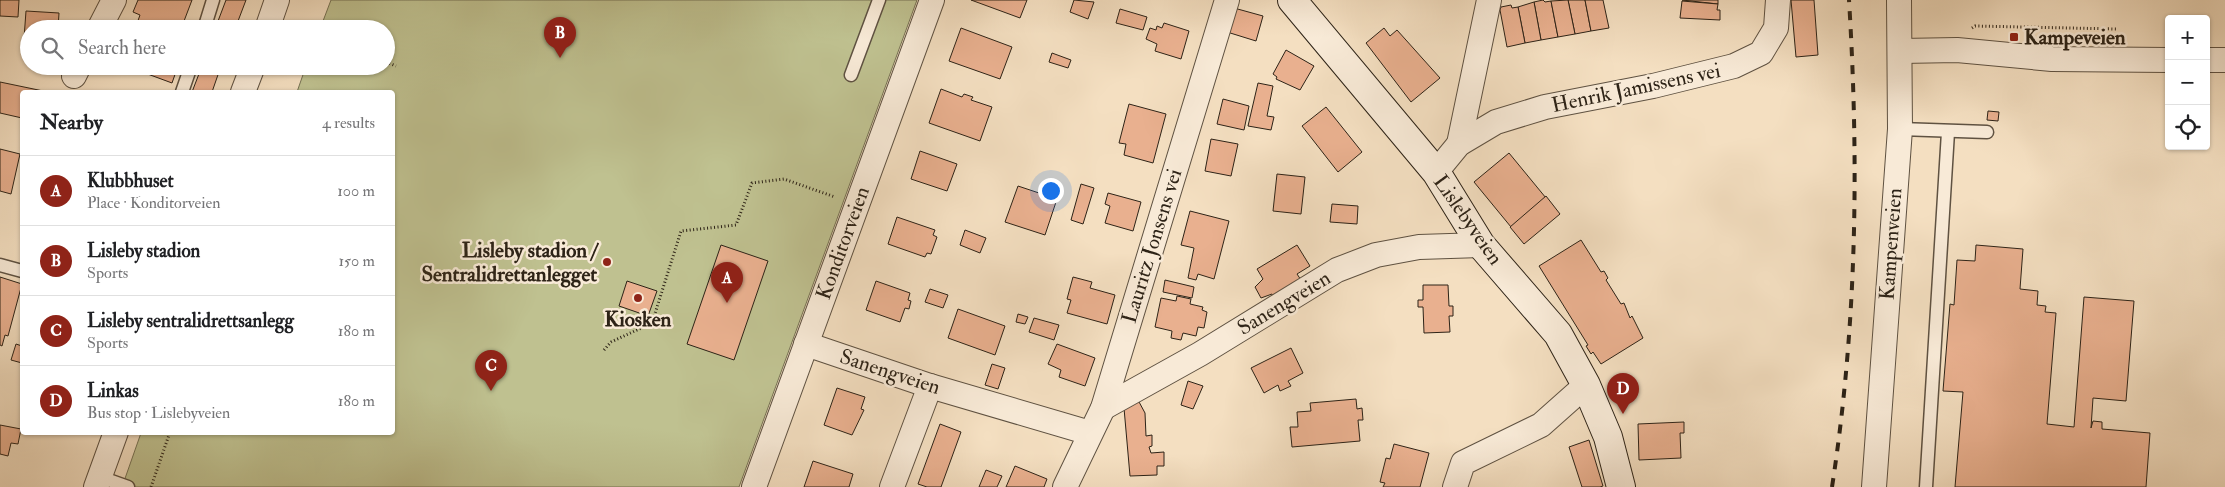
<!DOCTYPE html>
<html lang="en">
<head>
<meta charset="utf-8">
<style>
  :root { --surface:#fff; --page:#f2f2f2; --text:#202124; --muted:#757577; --line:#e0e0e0; --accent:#8f2418 }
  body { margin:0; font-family:"IM FELL Double Pica",serif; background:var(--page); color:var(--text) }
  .controls { position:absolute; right:15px; top:15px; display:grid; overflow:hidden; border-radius:5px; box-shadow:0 1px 4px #0004 }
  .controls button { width:45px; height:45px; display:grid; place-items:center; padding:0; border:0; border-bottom:1px solid var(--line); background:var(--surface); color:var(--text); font:25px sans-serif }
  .you { position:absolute; left:1050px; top:190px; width:18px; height:18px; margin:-12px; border:4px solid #fff; border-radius:50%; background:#1a73e8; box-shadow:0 0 0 8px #1a73e833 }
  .badge { display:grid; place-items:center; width:32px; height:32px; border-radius:50%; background:var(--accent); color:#fff; font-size:16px; font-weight:700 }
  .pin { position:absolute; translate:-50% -41px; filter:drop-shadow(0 1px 2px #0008) }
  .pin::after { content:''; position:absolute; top:26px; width:18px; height:15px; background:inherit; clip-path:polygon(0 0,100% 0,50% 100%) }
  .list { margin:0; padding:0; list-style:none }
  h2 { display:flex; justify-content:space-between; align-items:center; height:65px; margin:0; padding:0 20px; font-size:21px }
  h2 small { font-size:16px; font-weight:400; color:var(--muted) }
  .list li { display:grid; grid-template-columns:32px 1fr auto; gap:15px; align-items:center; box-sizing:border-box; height:70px; padding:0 20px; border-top:1px solid var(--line) }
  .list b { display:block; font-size:19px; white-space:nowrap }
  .list p { margin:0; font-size:16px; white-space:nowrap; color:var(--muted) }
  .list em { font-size:16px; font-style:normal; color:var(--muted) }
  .icon { flex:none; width:28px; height:28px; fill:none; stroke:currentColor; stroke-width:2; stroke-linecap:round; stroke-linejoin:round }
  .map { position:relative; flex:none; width:2225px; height:487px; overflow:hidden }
  .search { position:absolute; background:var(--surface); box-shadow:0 1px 4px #0004; left:20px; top:20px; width:375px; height:55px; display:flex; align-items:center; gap:12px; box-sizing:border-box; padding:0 18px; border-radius:28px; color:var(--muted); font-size:19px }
  .panel { position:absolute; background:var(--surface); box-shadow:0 1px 4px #0004; left:20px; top:90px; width:375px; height:345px; border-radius:5px }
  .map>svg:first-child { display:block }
  .green { fill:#bfc190; stroke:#767254 }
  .building { fill:#e9b08f; stroke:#2d2317 }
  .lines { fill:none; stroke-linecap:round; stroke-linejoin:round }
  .lane-casing { stroke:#5f5242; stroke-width:15 }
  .street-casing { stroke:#5f5242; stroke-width:26 }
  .secondary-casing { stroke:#2d2317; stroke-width:30 }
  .path { stroke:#2d2317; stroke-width:3; stroke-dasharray:1 2.5; stroke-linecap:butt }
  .lane { stroke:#f8ead7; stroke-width:12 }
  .street { stroke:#f8ead7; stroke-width:24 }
  .secondary { stroke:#f8ead7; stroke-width:28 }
  .rail { stroke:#2d2317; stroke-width:4; stroke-dasharray:9 9; stroke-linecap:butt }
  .poi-dot { fill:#8f2418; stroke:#f8ead7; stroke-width:2 }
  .labels { text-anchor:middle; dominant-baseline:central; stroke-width:5; stroke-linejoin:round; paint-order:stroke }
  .poi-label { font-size:21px; font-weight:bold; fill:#2d2317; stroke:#f8ead7; text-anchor:start }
  .street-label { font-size:21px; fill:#2d2317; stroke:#f8ead7 }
</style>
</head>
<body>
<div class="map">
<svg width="2225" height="487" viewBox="0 0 2225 487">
  <rect width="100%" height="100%" fill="#f4dfc1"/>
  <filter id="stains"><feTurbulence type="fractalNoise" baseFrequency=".004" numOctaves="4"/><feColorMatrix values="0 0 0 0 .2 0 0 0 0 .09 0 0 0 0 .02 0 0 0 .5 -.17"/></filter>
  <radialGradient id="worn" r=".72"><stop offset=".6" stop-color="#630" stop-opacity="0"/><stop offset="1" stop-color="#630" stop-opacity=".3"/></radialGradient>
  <path class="green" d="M331,0H917L739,487H122L141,433L392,432V92H297L306,66H386V29H320Z"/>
  <g class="building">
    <path d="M0,0H19L18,17L0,16Z"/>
    <path d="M138,0H192L181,29H135L140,15L133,12Z"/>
    <path d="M226,0H246L235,29H215Z"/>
    <path d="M971,0H1027L1020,18Z"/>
    <path d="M1074,0L1094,2L1088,19L1070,12Z"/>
    <path d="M1543,0L1545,2L1551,1L1558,37L1541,40L1534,2Z"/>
    <path d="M1568,0H1585L1591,31L1575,34Z"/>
    <path d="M1568,0L1575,34L1558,37L1551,1Z"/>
    <path d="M1585,0H1603L1609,28L1591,31Z"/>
    <path d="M1682,0H1718V4Z"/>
    <path d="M1791,0H1814L1818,55L1796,57Z"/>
    <path d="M1682,1L1718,4L1717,10H1720V20L1680,18Z"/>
    <path d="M1534,2L1541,40L1525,43L1518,7Z"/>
    <path d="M1511,5L1512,8L1518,7L1525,43L1507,47L1500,10L1501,7Z"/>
    <path d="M1234,8L1263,16L1256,41L1227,32Z"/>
    <path d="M1120,9L1147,17L1143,30L1116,23Z"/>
    <path d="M26,11L59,13L58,29H29V55L23,52Z"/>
    <path d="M1164,23L1189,31L1181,59L1155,51L1157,44L1146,39L1150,28L1156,30L1157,26L1162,28Z"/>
    <path d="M961,28L1012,47L1000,79L949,61Z"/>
    <path d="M1384,28L1390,36L1397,30L1440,78L1411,102L1366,43Z"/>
    <path d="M1286,50L1314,66L1300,90L1276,79L1277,77L1273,74Z"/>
    <path d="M1052,53L1071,60L1068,68L1049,62Z"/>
    <path d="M126,66H178L172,83Z"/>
    <path d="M202,66H221L212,92H192Z"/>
    <path d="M0,82L48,92H22V118L0,113Z"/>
    <path d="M1258,83L1273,86L1267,116L1274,117L1271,130L1248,126Z"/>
    <path d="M941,89L962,97L964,94L973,97L971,100L992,107L980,141L929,123Z"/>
    <path d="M1223,99L1249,106L1244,130L1217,124Z"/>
    <path d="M1129,104L1166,114L1153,163L1124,155L1126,144L1119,143Z"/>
    <path d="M1326,107L1362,152L1338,172L1302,126Z"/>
    <path d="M1988,111L1999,112L1998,121L1987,120Z"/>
    <path d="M1211,139L1238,144L1231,176L1205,171Z"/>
    <path d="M0,149L20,154L11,194L0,191Z"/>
    <path d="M920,151L957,164L947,191L911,179Z"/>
    <path d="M1509,153L1546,198L1511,227L1474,182Z"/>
    <path d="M1277,174L1305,177L1301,214L1273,211Z"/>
    <path d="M1081,184L1094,188L1083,224L1071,220Z"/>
    <path d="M1018,186L1057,199L1045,235L1005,222Z"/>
    <path d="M1108,193L1141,202L1133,231L1105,223L1110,206L1105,204Z"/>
    <path d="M1546,196L1560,214L1524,244L1510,227Z"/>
    <path d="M1332,204L1358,206L1357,224L1330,222Z"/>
    <path d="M1190,211L1229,221L1214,279L1198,274L1196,280L1188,278L1194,248L1181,245Z"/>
    <path d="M897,217L935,230L933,235L937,237L931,254L927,253L925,257L888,244Z"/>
    <path d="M965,230L986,238L980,253L960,245Z"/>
    <path d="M1581,240L1601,272L1604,271L1608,278L1606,280L1621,304L1624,303L1630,318L1632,316L1643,338L1601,364L1593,352L1591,354L1586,346L1588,345L1539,266Z"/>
    <path d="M721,245L768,261L734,360L687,344Z"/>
    <path d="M1297,245L1310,266L1297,274L1305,286L1277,303L1272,294L1261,298L1255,287L1263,279L1257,269Z"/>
    <path d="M1976,245L2023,249L2020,289L2038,291L2037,305L2046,306L2045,312L2056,313L2047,424L2074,427L2084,297L2134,301L2126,401L2093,398L2091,428L2093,421L2102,422V429L2150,433L2146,487H1955L1963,392L1943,391L1950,304L1954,305L1957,260L1975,261Z"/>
    <path d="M0,277L22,284L8,336L5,335L2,346L0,345Z"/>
    <path d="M1073,277L1092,282L1090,288L1115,295L1107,324L1067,313L1071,300L1067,299Z"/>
    <path d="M1165,280L1194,287L1192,298L1163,292Z"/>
    <path d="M627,281L657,291L648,316L619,306Z"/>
    <path d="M876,281L910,293L908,300L911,301L909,309L905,308L900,322L866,310Z"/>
    <path d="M1423,285H1448L1449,306H1453V316H1449L1450,332L1424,333L1423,307H1418V300H1423Z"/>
    <path d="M930,289L948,295L943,308L925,302Z"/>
    <path d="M1177,296L1191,299L1190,304L1203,307L1202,310L1207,312L1204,328L1198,327L1196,336L1183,333L1181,340L1171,338L1172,331L1155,327L1161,298L1176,301Z"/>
    <path d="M958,309L1005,326L995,355L948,338Z"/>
    <path d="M1018,314L1028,317L1025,324L1016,322Z"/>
    <path d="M1034,318L1059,325L1054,340L1029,332Z"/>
    <path d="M16,344L22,346V363L11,360Z"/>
    <path d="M1057,344L1095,358L1085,386L1059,377L1061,370L1048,364Z"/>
    <path d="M1291,348L1303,373L1288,381L1291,386L1280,391L1278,385L1264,393L1251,368Z"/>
    <path d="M992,364L1005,368L998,389L985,385Z"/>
    <path d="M1188,381L1203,386L1193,409L1181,405Z"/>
    <path d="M837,388L865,397L861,409L864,410L852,435L824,425Z"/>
    <path d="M1356,399L1357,409L1362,408L1363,420H1358L1360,441L1292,447L1290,427H1298L1297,412L1311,411L1310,403Z"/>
    <path d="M1138,400L1145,413L1146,436L1152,435V446L1149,447L1151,453L1164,452V466H1157V475L1130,476L1124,408Z"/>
    <path d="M1684,422V433H1680L1681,458L1639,460L1638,424Z"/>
    <path d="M940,424L961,432L941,487H927L918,484Z"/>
    <path d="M0,425L21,429L18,444L11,443L8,456L0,454Z"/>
    <path d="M1589,440L1603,486L1600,487H1582L1569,447Z"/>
    <path d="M1394,444L1429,453L1420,487H1383L1385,483L1380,482L1386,458L1390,459Z"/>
    <path d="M813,461L853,474L849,487H804Z"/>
    <path d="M1015,466L1047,479L1044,487H1006Z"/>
    <path d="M986,470L1002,476L997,487H979Z"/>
  </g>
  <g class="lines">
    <g class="lane-casing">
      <g id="lane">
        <path d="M204,29L213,0"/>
        <path d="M851,75L879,0"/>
        <path d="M182,92L191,66"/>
        <path d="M1900,129L1987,132"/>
        <path d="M0,265L22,271"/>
        <path d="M100,477L128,487"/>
        <path d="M1926,487L1948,132"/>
      </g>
    </g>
    <g class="street-casing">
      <g id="street">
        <path d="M99,29L114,0"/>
        <path d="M267,29L277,0"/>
        <path d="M1901,51L1957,50L2052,59L2169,60"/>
        <path d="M2206,60H2225"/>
        <path d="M74,76L79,66"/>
        <path d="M243,92L253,66"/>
        <path d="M1459,144L1489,0"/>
        <path d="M1436,172L1459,144L1496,122L1545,107L1653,86L1734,66L1761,53L1776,28L1778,0"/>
        <path d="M806,344L930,386L1090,433"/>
        <path d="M1103,408L1200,354L1337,270L1376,255L1419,247L1481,245"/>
        <path d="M96,487L116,432"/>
        <path d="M754,487L932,0"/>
        <path d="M892,487L930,386"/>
        <path d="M1065,487L1103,408L1227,0"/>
        <path d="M1455,487L1463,463L1541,425L1586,385"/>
        <path d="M1874,487L1900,129L1899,0"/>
      </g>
    </g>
    <g class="secondary-casing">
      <path id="secondary" d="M1292,0L1436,172L1481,245L1558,334L1586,385L1608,437L1621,487"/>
    </g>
    <g class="path">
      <path d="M1972,28L1975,26L2117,29"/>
      <path d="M386,62L396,66"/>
      <path d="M604,350L611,342L652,323L681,231L736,225L752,183L784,179L835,197"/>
      <path d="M151,487L170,432"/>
    </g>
    <use href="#lane" class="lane"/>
    <use href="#street" class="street"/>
    <use href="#secondary" class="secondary"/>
    <path class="rail" d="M1832,487C1857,325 1859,163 1849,0"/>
  </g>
  <g class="poi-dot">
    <rect x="2009" y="32" width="10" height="10" rx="2.5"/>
    <circle cx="607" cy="262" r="5"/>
    <circle cx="638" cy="298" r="5"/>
  </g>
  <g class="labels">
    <g class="poi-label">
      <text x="2024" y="37">Kampeveien</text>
      <text x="597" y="250" text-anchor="end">Lisleby stadion /<tspan x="597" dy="24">Sentralidrettanlegget</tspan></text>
      <text x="638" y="319" text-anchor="middle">Kiosken</text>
    </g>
    <g class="street-label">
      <text transform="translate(1636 88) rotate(-12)">Henrik Jamissens vei</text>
      <text transform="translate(1468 220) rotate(55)">Lislebyveien</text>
      <text transform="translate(843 243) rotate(-70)">Konditorveien</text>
      <text transform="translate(1891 244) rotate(-86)">Kampenveien</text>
      <text transform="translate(1152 246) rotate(-73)">Lauritz Jonsens vei</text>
      <text transform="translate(1284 303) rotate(-31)">Sanengveien</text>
      <text transform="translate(890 372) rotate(18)">Sanengveien</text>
    </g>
  </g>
  <rect width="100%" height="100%" filter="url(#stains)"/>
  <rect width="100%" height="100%" fill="url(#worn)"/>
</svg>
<div class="controls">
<button>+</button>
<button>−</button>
<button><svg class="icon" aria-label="locate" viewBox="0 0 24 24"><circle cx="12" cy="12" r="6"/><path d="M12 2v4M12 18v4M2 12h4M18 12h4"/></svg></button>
</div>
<div class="you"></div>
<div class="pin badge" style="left:727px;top:303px">A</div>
<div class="pin badge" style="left:560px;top:58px">B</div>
<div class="pin badge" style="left:491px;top:391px">C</div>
<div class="pin badge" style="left:1623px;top:414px">D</div>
<div class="search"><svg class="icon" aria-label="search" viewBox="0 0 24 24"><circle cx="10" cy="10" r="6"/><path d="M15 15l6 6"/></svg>Search here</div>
<section class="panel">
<h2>Nearby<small>4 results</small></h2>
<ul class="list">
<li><span class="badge">A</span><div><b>Klubbhuset</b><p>Place · Konditorveien</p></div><em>100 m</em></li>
<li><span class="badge">B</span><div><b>Lisleby stadion</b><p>Sports</p></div><em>150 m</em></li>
<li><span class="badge">C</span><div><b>Lisleby sentralidrettsanlegg</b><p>Sports</p></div><em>180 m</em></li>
<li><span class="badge">D</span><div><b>Linkas</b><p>Bus stop · Lislebyveien</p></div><em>180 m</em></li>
</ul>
</section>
</div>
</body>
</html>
